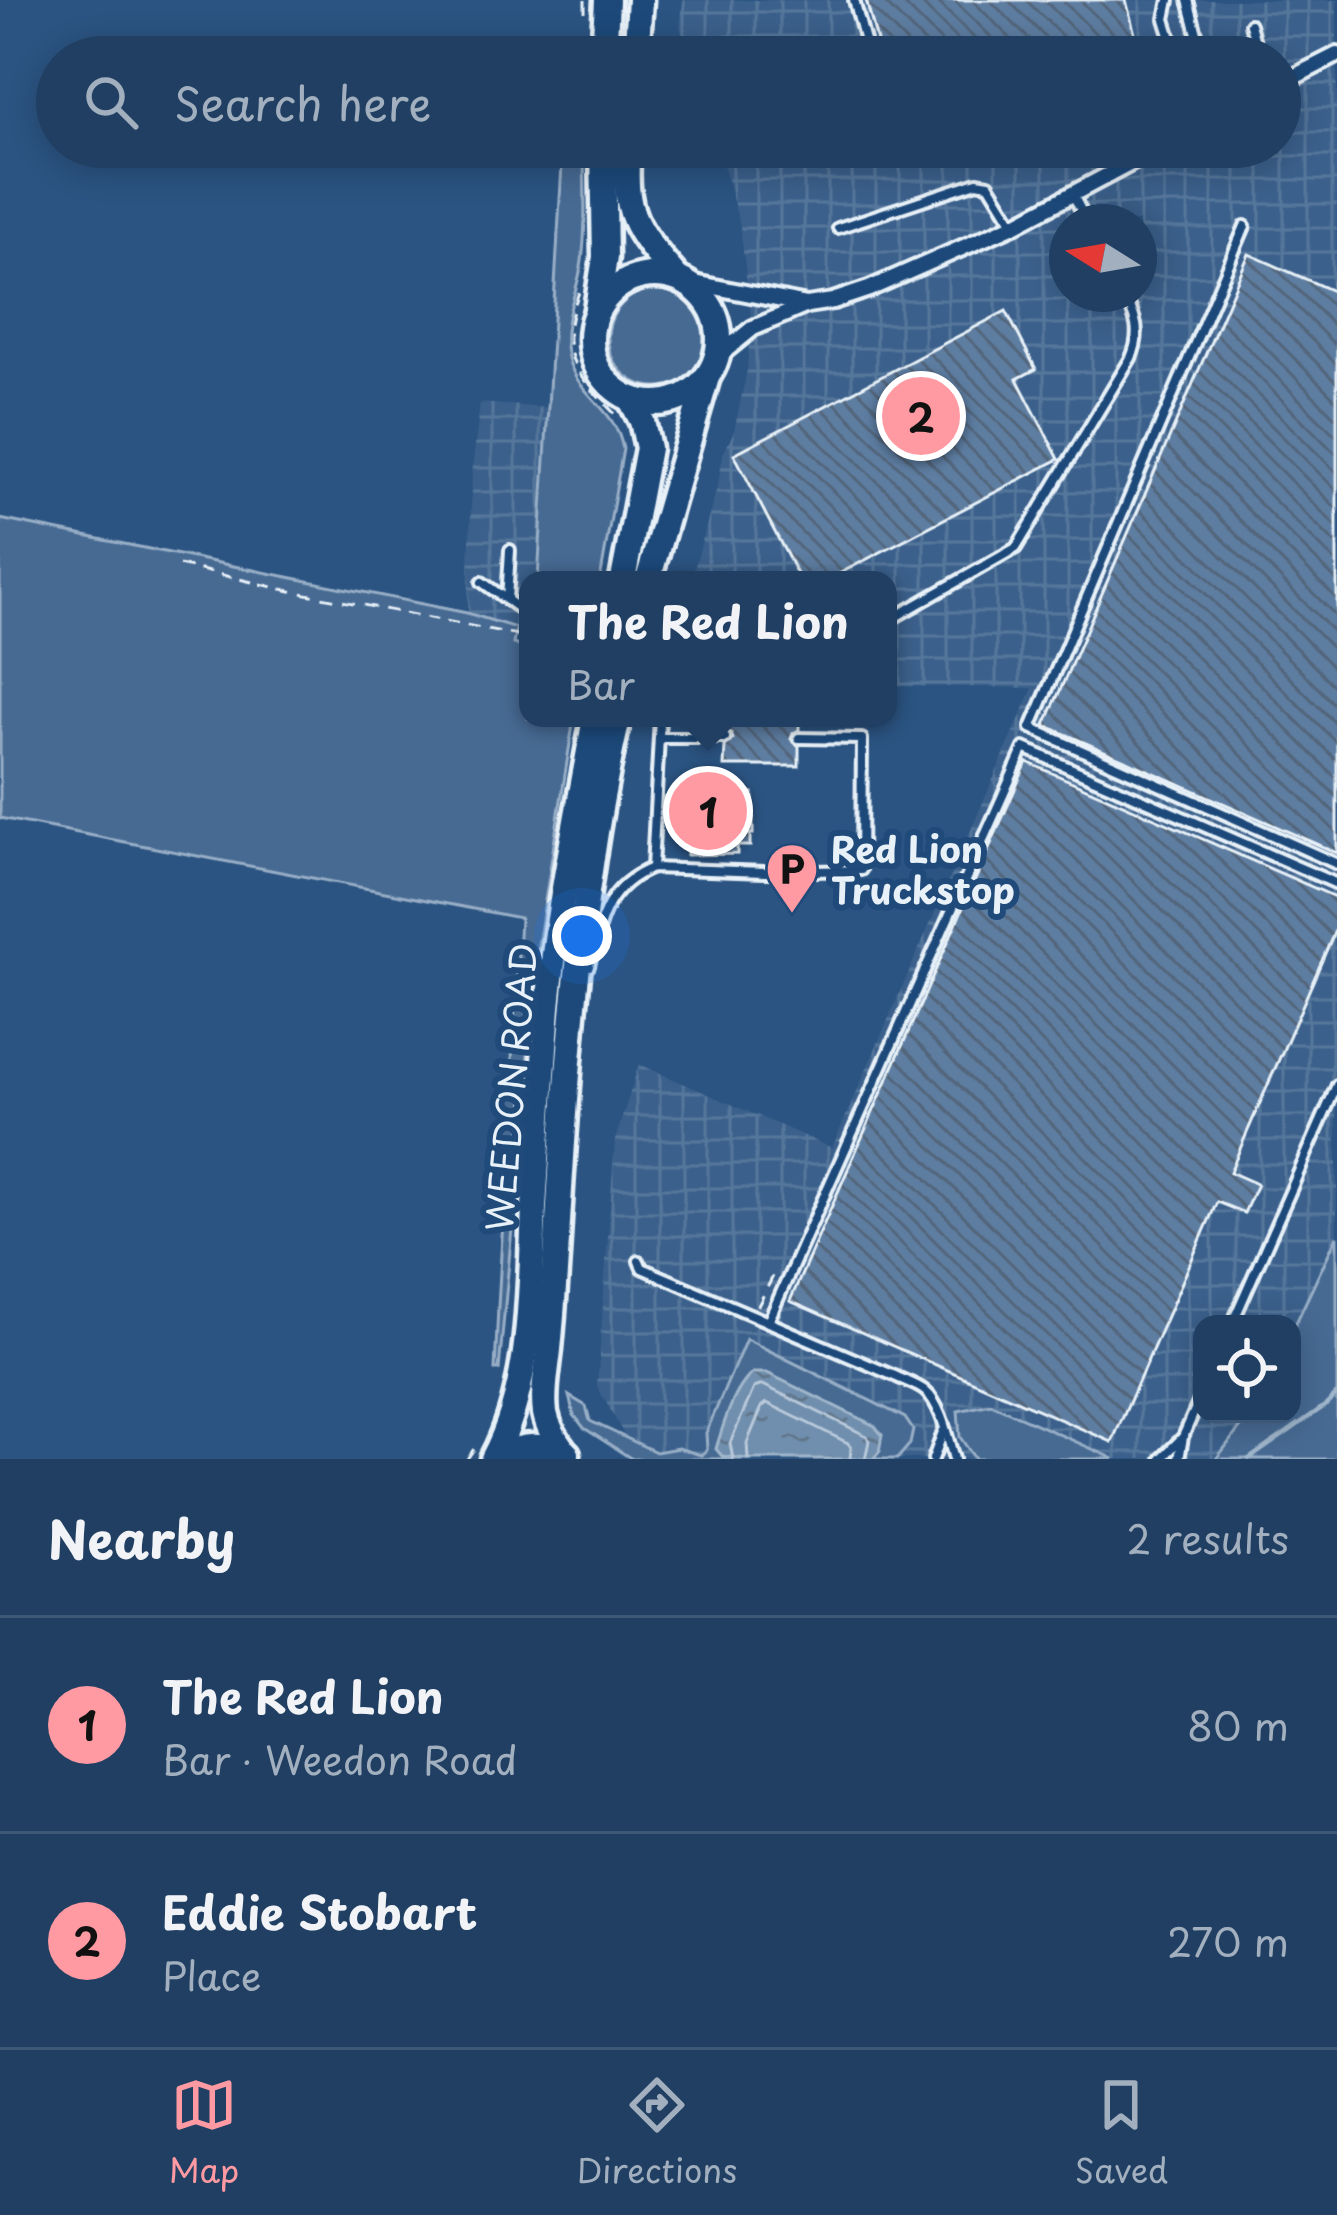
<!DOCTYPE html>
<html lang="en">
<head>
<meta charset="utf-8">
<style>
  :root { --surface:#203f62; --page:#2d4a6b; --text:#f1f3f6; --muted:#a2afbe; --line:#3d5877; --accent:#ff9aa2 }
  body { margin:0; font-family:"Playpen Sans",sans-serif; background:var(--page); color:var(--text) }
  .controls { position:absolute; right:36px; bottom:36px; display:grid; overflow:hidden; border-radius:24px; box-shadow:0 6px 30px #0003 }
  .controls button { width:108px; height:108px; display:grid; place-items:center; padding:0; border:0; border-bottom:3px solid var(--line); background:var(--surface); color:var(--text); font:60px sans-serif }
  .compass { position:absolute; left:1049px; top:204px; width:108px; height:108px; border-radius:50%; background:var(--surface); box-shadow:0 6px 30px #0003; rotate:281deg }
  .you { position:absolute; left:582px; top:936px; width:42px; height:42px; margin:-30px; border:9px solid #fff; border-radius:50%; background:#1a73e8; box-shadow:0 0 0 18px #1a73e833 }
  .badge { display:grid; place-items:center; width:78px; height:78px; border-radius:50%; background:var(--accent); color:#111; font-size:39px; font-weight:700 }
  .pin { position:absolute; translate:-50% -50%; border:6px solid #fff; box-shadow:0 3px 12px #0006 }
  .popup { position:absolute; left:519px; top:571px; width:378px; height:156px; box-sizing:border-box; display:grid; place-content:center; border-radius:24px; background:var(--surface); filter:drop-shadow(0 3px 9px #0005); font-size:39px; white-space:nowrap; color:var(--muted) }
  .popup b { font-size:45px; color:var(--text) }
  .popup::after { content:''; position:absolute; left:50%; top:100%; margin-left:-24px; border:24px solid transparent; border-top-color:var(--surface) }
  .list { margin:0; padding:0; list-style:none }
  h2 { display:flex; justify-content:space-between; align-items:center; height:156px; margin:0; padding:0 48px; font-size:51px }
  h2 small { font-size:39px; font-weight:400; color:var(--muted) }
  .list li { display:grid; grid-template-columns:78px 1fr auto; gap:36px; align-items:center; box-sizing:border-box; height:216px; padding:0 48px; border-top:3px solid var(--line) }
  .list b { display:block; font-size:45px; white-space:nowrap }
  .list p { margin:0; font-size:39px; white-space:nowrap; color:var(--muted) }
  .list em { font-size:39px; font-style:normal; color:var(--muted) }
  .icon { flex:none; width:66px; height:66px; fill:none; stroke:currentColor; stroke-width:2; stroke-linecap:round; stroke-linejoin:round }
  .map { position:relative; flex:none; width:1337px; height:1459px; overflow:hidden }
  .search { position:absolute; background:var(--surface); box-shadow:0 6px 30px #0003; left:36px; right:36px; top:36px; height:132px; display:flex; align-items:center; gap:30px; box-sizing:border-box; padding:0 42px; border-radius:66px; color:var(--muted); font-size:45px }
  .sheet { height:588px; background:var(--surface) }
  nav { display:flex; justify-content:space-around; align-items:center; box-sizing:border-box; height:168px; border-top:3px solid var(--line); background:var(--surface); font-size:33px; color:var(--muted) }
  nav a { display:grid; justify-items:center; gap:6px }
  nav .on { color:var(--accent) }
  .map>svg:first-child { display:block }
  .industrial { fill:url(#industrial-grid); fill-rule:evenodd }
  .green { fill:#476b93; stroke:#98aec6; stroke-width:3 }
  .water { fill:url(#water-ripples); stroke:#a0b6cb; stroke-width:3 }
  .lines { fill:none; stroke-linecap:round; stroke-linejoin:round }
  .shore { stroke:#b8c9da; stroke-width:3 }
  .stream { stroke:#a0b6cb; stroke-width:4.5 }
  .building { fill:url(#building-back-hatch); stroke:#e8f1f8; stroke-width:3 }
  .service-casing { stroke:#e8f1f8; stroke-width:16 }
  .minor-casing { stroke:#e8f1f8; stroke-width:22 }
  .trunk-casing { stroke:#e8f1f8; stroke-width:33 }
  .path { stroke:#e8f1f8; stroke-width:3; stroke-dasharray:12 9; stroke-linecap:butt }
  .service { stroke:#1f4a7a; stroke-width:8 }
  .minor { stroke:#1f4a7a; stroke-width:14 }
  .trunk { stroke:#1f4a7a; stroke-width:24 }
  .labels { text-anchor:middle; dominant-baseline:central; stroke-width:12; stroke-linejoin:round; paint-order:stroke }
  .poi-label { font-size:36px; font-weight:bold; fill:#e8f1f8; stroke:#1f4a7a; text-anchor:start }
  .street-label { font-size:36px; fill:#e8f1f8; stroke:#1f4a7a }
</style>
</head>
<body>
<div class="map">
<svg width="1337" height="1459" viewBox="0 0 1337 1459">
  <defs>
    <pattern id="industrial-grid" width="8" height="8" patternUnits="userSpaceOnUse" patternTransform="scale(3)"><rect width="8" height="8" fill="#3a608b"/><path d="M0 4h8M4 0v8" fill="none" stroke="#56779c"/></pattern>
    <pattern id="water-ripples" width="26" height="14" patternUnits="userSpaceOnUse" patternTransform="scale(3)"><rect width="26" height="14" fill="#708ead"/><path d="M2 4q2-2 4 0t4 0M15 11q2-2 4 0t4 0" fill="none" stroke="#61768a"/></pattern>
    <pattern id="building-back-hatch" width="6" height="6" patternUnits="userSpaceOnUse" patternTransform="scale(3)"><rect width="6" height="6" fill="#5d7da1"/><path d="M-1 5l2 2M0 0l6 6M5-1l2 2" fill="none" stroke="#53657a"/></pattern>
  </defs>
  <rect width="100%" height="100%" fill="#2b5482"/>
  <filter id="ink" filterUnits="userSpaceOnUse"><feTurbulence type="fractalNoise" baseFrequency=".00833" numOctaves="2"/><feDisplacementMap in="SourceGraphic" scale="24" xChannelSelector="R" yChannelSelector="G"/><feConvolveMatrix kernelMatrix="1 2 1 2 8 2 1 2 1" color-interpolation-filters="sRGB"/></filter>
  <g filter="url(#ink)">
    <g class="industrial">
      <path d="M683,0H1337V1236L1292,1331V1324H1202V1414H1251L1216,1459H633V1451L597,1386L615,1140L639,1064L832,1148L1033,688L888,686V580H691L718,484L723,454L734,431L747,370L751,317L740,226L718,147H1280V57H690L680,27ZM1067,222H1139V294H1067Z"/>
      <path d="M480,403L548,408L538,580H528V630L468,613L472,470Z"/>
    </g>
    <g class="green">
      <path d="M563,147H584C584,184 587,224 582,261C578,293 561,320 567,353C575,397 614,403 623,449L600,580H538Z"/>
      <circle cx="657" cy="338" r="49"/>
      <path d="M0,519L467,613L516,628L513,644L528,649V718H574L538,945L499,1370H495L498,1307L520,918L0,818Z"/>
      <path d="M1337,1236V1459H1216L1251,1414H1292V1331Z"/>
      <path d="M746,1339L905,1418L913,1430L910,1444L897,1459H873L879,1452L722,1456L748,1459H632L584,1428L574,1415L569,1396L586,1406L590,1421L656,1452L678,1448L701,1455L707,1450L706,1433Z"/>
      <path d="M991,1404L1108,1456L1114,1459H975L960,1437L958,1411Z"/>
    </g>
    <path class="water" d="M753,1373H767L875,1426L882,1435L879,1452L873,1459H748L722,1456L716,1449C723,1425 734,1388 753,1373Z"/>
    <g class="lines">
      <g class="shore">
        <path d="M733,1459L730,1443L754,1388L763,1385L867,1436L869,1441L865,1459"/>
        <path d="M748,1459L747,1443L762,1407L767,1403L848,1443L851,1447L850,1459"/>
      </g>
      <path class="stream" d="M1249,1459L1326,1405L1337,1394"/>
    </g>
    <g class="building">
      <path d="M866,0H1126L1141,57H881Z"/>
      <path d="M1249,254L1337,293V853L1045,725Z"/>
      <path d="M1006,311L1036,369L1017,379L1059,459L827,580H800L734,454Z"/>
      <path d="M725,718H799V730L793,733L791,739L799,746V766H724L725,746L733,739L731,733L725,730Z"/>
      <path d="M1027,762L1337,898V926L1230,1172L1257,1184L1244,1213L1217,1202L1112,1442L790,1301Z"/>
      <path d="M708,788V791L753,793V834H750V846H737V854L687,855V789Z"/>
    </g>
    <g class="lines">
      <g class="service-casing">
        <g id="service">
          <path d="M854,0L869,57"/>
          <path d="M1169,0L1165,19L1177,57"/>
          <path d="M1188,0L1199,41L1200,57"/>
          <path d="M1250,24L1259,57"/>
          <path d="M1072,193L1087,222"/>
          <path d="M1245,226L1031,728L1337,864"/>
          <path d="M838,228L977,182L989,184L1014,225"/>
          <path d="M482,582L528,615"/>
          <path d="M507,600L510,550"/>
          <path d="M895,617L1016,548L1131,358C1142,333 1136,317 1124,294"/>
          <path d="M659,738H725"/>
          <path d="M652,868L660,718"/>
          <path d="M589,966C600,921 606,886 652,868L765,872L861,870L862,739L799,738"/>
          <path d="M639,1261L642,1268L897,1377C905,1381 918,1385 925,1391C941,1404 948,1439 954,1459"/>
          <path d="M768,1322L1024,748L1337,884"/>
          <path d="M1232,1324L1337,1085"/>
          <path d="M933,1459L943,1432"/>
          <path d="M1161,1459L1181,1439"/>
          <path d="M1179,1459L1183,1437L1202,1394"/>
        </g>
      </g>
      <g class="minor-casing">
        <g id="minor">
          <path d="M1280,84L1337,55"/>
          <path d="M684,281L807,305"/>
          <path d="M715,359L753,328L807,305L833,301L869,289L1014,225L1161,147"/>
        </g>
      </g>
      <g class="trunk-casing">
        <g id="trunk">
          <path d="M604,57L607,0"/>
          <path d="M636,57L640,0"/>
          <path d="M628,147C622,215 635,229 678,279"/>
          <circle cx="655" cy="339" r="64"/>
          <path d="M597,309L605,257L603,147"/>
          <path d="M623,580L648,448L642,421L630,398"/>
          <path d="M648,580L707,377"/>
          <path d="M566,1454C557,1441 548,1429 545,1413C542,1392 547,1370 549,1349C552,1319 554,1288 556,1257C566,1077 578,895 618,718"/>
          <path d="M493,1459C533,1384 530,1291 534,1208C538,1141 543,1074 548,1007C557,910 578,814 595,718"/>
          <path d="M496,1459C519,1444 542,1443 567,1454"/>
        </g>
      </g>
      <g class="path">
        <path d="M585,0V13"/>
        <path d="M816,148L818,147"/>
        <path d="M1332,287L1337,274"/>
        <path d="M579,292C556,354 574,372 616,415"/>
        <path d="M179,565L291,591L528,637"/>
        <path d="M758,1306L773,1276"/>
        <path d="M467,1459L476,1446"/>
      </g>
      <use href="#service" class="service"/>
      <use href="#minor" class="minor"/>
      <use href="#trunk" class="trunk"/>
    </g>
  </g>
  <defs>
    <g id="parking-pin" transform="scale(2.7)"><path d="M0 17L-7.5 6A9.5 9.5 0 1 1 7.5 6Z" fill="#ff9aa2" stroke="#1f4a7a"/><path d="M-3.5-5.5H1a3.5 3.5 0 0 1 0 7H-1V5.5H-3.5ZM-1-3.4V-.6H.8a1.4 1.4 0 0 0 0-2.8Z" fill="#111"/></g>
  </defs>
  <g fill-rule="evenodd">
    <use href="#parking-pin" x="792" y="869"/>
  </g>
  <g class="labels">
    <g class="poi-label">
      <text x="831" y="848">Red Lion<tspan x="831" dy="41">Truckstop</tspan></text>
    </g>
    <g class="street-label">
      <text transform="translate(510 1087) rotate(-85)">WEEDON ROAD</text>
    </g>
  </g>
</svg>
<div class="controls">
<button><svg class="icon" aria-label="locate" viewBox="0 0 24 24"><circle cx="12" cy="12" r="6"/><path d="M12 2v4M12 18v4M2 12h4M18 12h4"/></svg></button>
</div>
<svg class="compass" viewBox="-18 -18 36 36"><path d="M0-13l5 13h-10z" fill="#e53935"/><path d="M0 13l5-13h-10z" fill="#a2afbe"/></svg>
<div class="you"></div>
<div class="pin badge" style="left:708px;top:811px">1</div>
<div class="popup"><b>The Red Lion</b>Bar</div>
<div class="pin badge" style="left:921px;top:416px">2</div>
<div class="search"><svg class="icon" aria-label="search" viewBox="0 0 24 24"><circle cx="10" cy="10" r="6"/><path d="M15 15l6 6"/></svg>Search here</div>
</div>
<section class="sheet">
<h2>Nearby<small>2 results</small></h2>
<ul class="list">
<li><span class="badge">1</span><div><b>The Red Lion</b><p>Bar · Weedon Road</p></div><em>80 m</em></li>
<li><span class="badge">2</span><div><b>Eddie Stobart</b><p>Place</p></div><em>270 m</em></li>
</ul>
</section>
<nav>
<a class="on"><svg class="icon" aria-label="map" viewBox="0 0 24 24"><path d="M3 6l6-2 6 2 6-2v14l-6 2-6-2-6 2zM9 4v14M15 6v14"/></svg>Map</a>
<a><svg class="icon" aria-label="directions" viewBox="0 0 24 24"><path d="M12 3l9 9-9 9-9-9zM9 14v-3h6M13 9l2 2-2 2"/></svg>Directions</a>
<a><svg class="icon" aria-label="saved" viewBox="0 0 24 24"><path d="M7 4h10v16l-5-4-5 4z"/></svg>Saved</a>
</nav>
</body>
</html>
